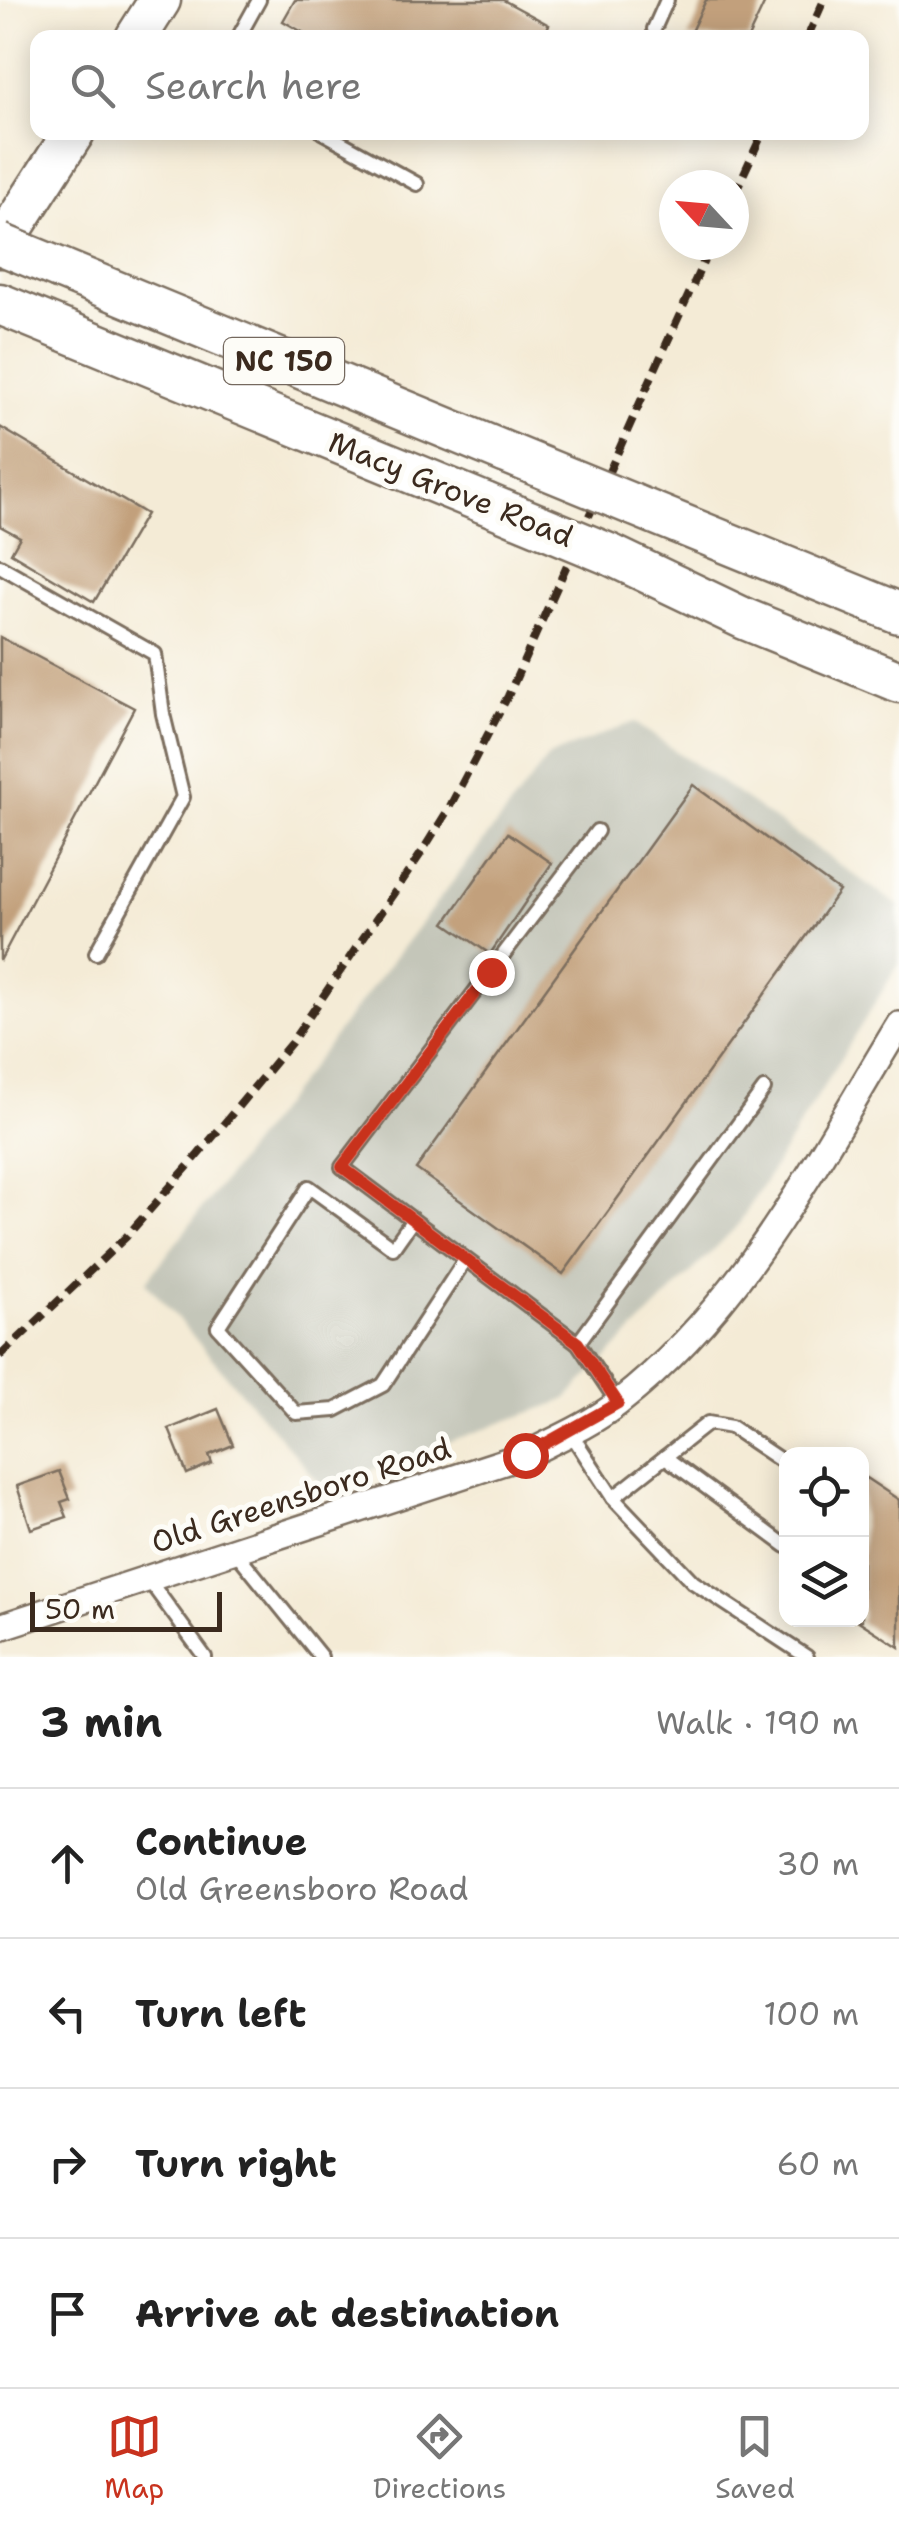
<!DOCTYPE html>
<html lang="en">
<head>
<meta charset="utf-8">
<style>
  :root { --surface:#fff; --page:#f2f2f2; --text:#222; --muted:#767676; --line:#e0e0e0; --accent:#c8321e }
  body { margin:0; font-family:"Shantell Sans",sans-serif; background:var(--page); color:var(--text) }
  .controls { position:absolute; right:30px; bottom:30px; display:grid; overflow:hidden; border-radius:20px; box-shadow:0 5px 25px #0003 }
  .controls button { width:90px; height:90px; display:grid; place-items:center; padding:0; border:0; border-bottom:2px solid var(--line); background:var(--surface); color:var(--text); font:50px sans-serif }
  .compass { position:absolute; left:659px; top:170px; width:90px; height:90px; border-radius:50%; background:var(--surface); box-shadow:0 5px 25px #0003; rotate:296deg }
  .scale { position:absolute; left:30px; bottom:25px; width:192px; box-sizing:border-box; padding-left:10px; border:5px solid #3b2a1e; border-top:0; font-size:28px; line-height:35px; white-space:nowrap; color:#3b2a1e; -webkit-text-stroke:8px #fdfcf7; paint-order:stroke }
  .stop { position:absolute; width:30px; height:30px; margin:-22px; border:8px solid #c8321e; border-radius:50%; background:#fff }
  .stop.end { background:#c8321e; border-color:#fff; box-shadow:0 2px 10px #0008 }
  .list { margin:0; padding:0; list-style:none }
  h2 { display:flex; justify-content:space-between; align-items:center; height:130px; margin:0; padding:0 40px; font-size:42px }
  h2 small { font-size:32px; font-weight:400; color:var(--muted) }
  .list li { display:grid; grid-template-columns:65px 1fr auto; gap:30px; align-items:center; box-sizing:border-box; height:150px; padding:0 40px; border-top:2px solid var(--line) }
  .list b { display:block; font-size:38px; white-space:nowrap }
  .list p { margin:0; font-size:32px; white-space:nowrap; color:var(--muted) }
  .list em { font-size:32px; font-style:normal; color:var(--muted) }
  .icon { flex:none; width:55px; height:55px; fill:none; stroke:currentColor; stroke-width:2; stroke-linecap:round; stroke-linejoin:round }
  .map { position:relative; flex:none; width:899px; height:1657px; overflow:hidden }
  .search { position:absolute; background:var(--surface); box-shadow:0 5px 25px #0003; left:30px; right:30px; top:30px; height:110px; display:flex; align-items:center; gap:25px; box-sizing:border-box; padding:0 35px; border-radius:20px; color:var(--muted); font-size:38px }
  .sheet { height:730px; background:var(--surface) }
  nav { display:flex; justify-content:space-around; align-items:center; box-sizing:border-box; height:140px; border-top:2px solid var(--line); background:var(--surface); font-size:28px; color:var(--muted) }
  nav a { display:grid; justify-items:center; gap:5px }
  nav .on { color:var(--accent) }
  .map>svg:first-child { display:block }
  .industrial { fill:#c4c6b9 }
  .building { fill:#c2a07c }
  .lines { fill:none; stroke-linecap:round; stroke-linejoin:round }
  .lane-casing { stroke:#7c6e5e; stroke-width:18 }
  .street-casing { stroke:#7c6e5e; stroke-width:30 }
  .primary-casing { stroke:#7c6e5e; stroke-width:45 }
  .lane { stroke:#fff; stroke-width:12 }
  .street { stroke:#fff; stroke-width:25 }
  .primary { stroke:#fff; stroke-width:40 }
  .rail { stroke:#3b2a1e; stroke-width:8; stroke-dasharray:15 8; stroke-linecap:butt }
  .primary-bridge-casing { stroke:#7c6e5e; stroke-width:45; stroke-linecap:butt }
  .primary-bridge { stroke:#fff; stroke-width:40 }
  .route { stroke:#c8321e; stroke-width:12 }
  .labels { text-anchor:middle; dominant-baseline:central; stroke-width:10; stroke-linejoin:round; paint-order:stroke }
  .shield { fill:#fdfcf7; stroke:#75695f; stroke-width:2.5 }
  .shield-label { font-size:28px; font-weight:bold; fill:#3b2a1e }
  .street-label { font-size:30px; fill:#3b2a1e; stroke:#fdfcf7 }
</style>
</head>
<body>
<div class="map">
<svg width="899" height="1657" viewBox="0 0 899 1657">
  <rect width="100%" height="100%" fill="#fdfcf7"/>
  <filter id="ink" filterUnits="userSpaceOnUse"><feTurbulence type="fractalNoise" baseFrequency=".01" numOctaves="2"/><feDisplacementMap in="SourceGraphic" scale="20" xChannelSelector="R" yChannelSelector="G"/><feConvolveMatrix kernelMatrix="1 2 1 2 8 2 1 2 1" color-interpolation-filters="sRGB"/></filter>
  <filter id="wash" filterUnits="userSpaceOnUse"><feTurbulence type="fractalNoise" baseFrequency=".0048" numOctaves="4" result="noise"/><feDisplacementMap in="SourceGraphic" scale="40" xChannelSelector="R" yChannelSelector="G"/><feGaussianBlur stdDeviation="2.25" result="paint"/><feColorMatrix in="noise" values="0 0 0 0 0 0 0 0 0 0 0 0 0 0 0 0 0 1.4 0 .05"/><feComposite in="paint" operator="in"/></filter>
  <g filter="url(#wash)">
    <rect width="100%" height="100%" fill="#f4ebd6"/>
    <path class="industrial" d="M634,722L899,906V964L738,1225L565,1400L323,1487L146,1282L549,756Z"/>
    <g id="blocks">
      <g class="building">
        <path d="M295,0H503L549,25L542,38H313L283,21Z"/>
        <path d="M706,0H766L748,38H688Z"/>
        <path d="M0,427L146,514L94,602L11,553L20,537L0,526Z"/>
        <path d="M0,637L134,708L0,961Z"/>
        <path d="M693,785L839,891L563,1274L416,1169Z"/>
        <path d="M508,833L552,863L490,954L445,923Z"/>
        <path d="M218,1409L233,1445L209,1455L212,1463L187,1474L169,1429Z"/>
        <path d="M59,1471L70,1499L61,1502L67,1517L31,1529L17,1486Z"/>
        <path d="M866,1478L899,1500V1647L857,1620H862V1485Z"/>
      </g>
    </g>
  </g>
  <g filter="url(#ink)">
    <use href="#blocks" fill-opacity="0" stroke="#7c6e5e" stroke-width="2.5"/>
    <g class="lines">
      <g class="lane-casing">
        <g id="lane">
          <path d="M654,29L667,0"/>
          <path d="M238,38L259,0"/>
          <path d="M322,132L417,184"/>
          <path d="M0,566L155,654L163,714L183,797L96,953"/>
          <path d="M597,831L342,1167L578,1343L618,1403"/>
          <path d="M412,1221L393,1248L309,1187L218,1327L296,1413L335,1410L383,1385L465,1260"/>
          <path d="M578,1343L764,1089"/>
          <path d="M570,1432L613,1498L693,1582L807,1657"/>
          <path d="M665,1457L786,1546"/>
          <path d="M613,1498L708,1423L731,1427L786,1464"/>
          <path d="M235,1551L321,1657"/>
          <path d="M148,1579L205,1657"/>
        </g>
      </g>
      <g class="street-casing">
        <path id="street" d="M0,1627L525,1455C557,1439 590,1425 618,1403C745,1305 817,1159 899,1025"/>
      </g>
      <g class="primary-casing">
        <g id="primary">
          <path d="M136,38L160,0"/>
          <path d="M0,247L74,132"/>
          <path d="M61,269L507,453"/>
          <path d="M0,304L485,503"/>
          <path d="M634,505L899,613"/>
          <path d="M611,555L745,619L899,682"/>
        </g>
      </g>
      <use href="#lane" class="lane"/>
      <use href="#street" class="street"/>
      <use href="#primary" class="primary"/>
      <g class="rail">
        <path d="M807,38L824,0"/>
        <path d="M734,195L763,132"/>
        <path d="M0,1356L126,1237L197,1156L291,1043L420,855L448,810L508,696L711,245"/>
      </g>
      <g class="primary-bridge-casing">
        <g id="primary-bridge">
          <path d="M0,244L61,269"/>
          <path d="M507,453L634,505"/>
          <path d="M485,503L611,555"/>
        </g>
      </g>
      <use href="#primary-bridge" class="primary-bridge"/>
    </g>
  </g>
  <g class="lines" filter="url(#ink)">
    <path class="route" d="M491,972L342,1167L578,1343L618,1403L525,1455"/>
  </g>
  <g class="labels">
    <rect class="shield" x="224" y="338" width="120" height="46" rx="8"/>
    <g class="shield-label">
      <text x="284" y="361">NC 150</text>
    </g>
    <g class="street-label">
      <text transform="translate(451 489) rotate(22)">Macy Grove Road</text>
      <text transform="translate(301 1495) rotate(-18)">Old Greensboro Road</text>
    </g>
  </g>
</svg>
<div class="controls">
<button><svg class="icon" aria-label="locate" viewBox="0 0 24 24"><circle cx="12" cy="12" r="6"/><path d="M12 2v4M12 18v4M2 12h4M18 12h4"/></svg></button>
<button><svg class="icon" aria-label="layers" viewBox="0 0 24 24"><path d="M12 4l9 5-9 5-9-5zM3 14l9 5 9-5"/></svg></button>
</div>
<svg class="compass" viewBox="-18 -18 36 36"><path d="M0-13l5 13h-10z" fill="#e53935"/><path d="M0 13l5-13h-10z" fill="#767676"/></svg>
<div class="scale">50 m</div>
<div class="stop" style="left:525px;top:1455px"></div>
<div class="stop end" style="left:491px;top:972px"></div>
<div class="search"><svg class="icon" aria-label="search" viewBox="0 0 24 24"><circle cx="10" cy="10" r="6"/><path d="M15 15l6 6"/></svg>Search here</div>
</div>
<section class="sheet">
<h2>3 min<small>Walk · 190 m</small></h2>
<ul class="list">
<li><svg class="icon" aria-label="ahead" viewBox="0 0 24 24"><path d="M12 20V5M6 11l6-6 6 6"/></svg><div><b>Continue</b><p>Old Greensboro Road</p></div><em>30 m</em></li>
<li><svg class="icon" aria-label="left" viewBox="0 0 24 24"><path d="M17 20v-9H6M10 6l-5 5 5 5"/></svg><div><b>Turn left</b></div><em>100 m</em></li>
<li><svg class="icon" aria-label="right" viewBox="0 0 24 24"><path d="M7 20v-9h11M14 6l5 5-5 5"/></svg><div><b>Turn right</b></div><em>60 m</em></li>
<li><svg class="icon" aria-label="arrive" viewBox="0 0 24 24"><path d="M6 21V4h12l-3 4 3 4H6"/></svg><div><b>Arrive at destination</b></div></li>
</ul>
</section>
<nav>
<a class="on"><svg class="icon" aria-label="map" viewBox="0 0 24 24"><path d="M3 6l6-2 6 2 6-2v14l-6 2-6-2-6 2zM9 4v14M15 6v14"/></svg>Map</a>
<a><svg class="icon" aria-label="directions" viewBox="0 0 24 24"><path d="M12 3l9 9-9 9-9-9zM9 14v-3h6M13 9l2 2-2 2"/></svg>Directions</a>
<a><svg class="icon" aria-label="saved" viewBox="0 0 24 24"><path d="M7 4h10v16l-5-4-5 4z"/></svg>Saved</a>
</nav>
</body>
</html>
